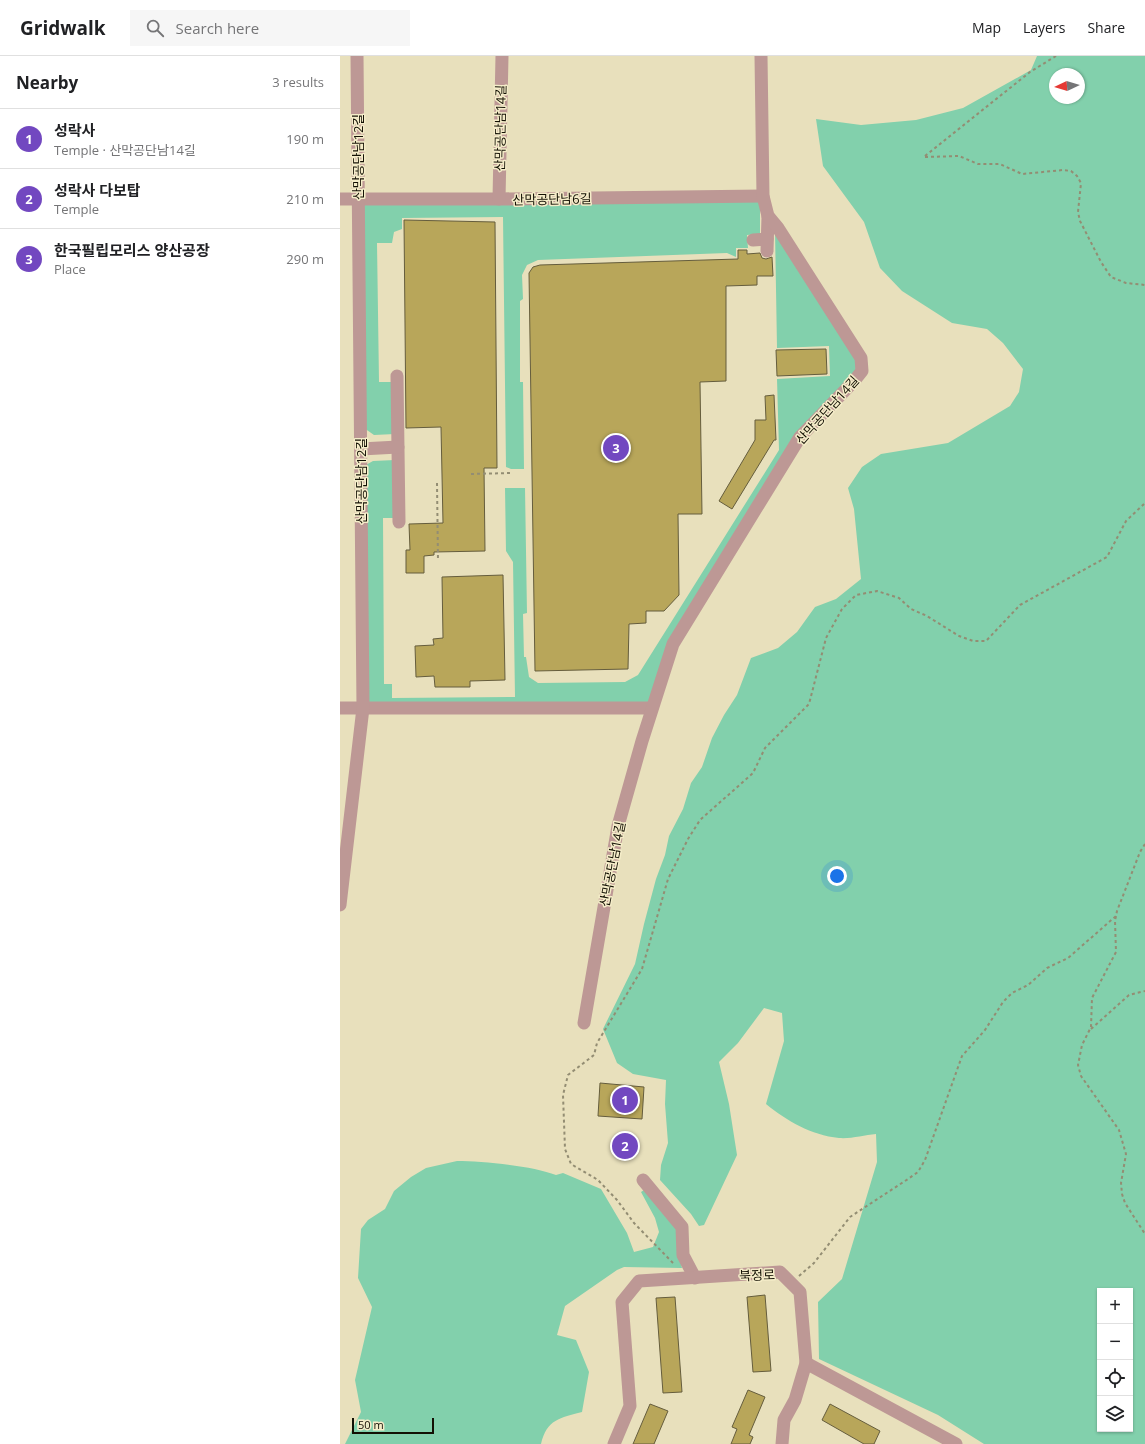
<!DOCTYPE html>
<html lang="en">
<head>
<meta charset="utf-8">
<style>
  :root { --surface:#fff; --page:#f6f6f6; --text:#202124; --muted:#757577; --line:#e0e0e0; --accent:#7248c0 }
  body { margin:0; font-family:"Open Sans","Noto Sans KR",sans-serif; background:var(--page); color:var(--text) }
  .controls { position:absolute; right:12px; bottom:12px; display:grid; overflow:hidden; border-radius:0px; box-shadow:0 1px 3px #0004 }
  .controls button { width:36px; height:36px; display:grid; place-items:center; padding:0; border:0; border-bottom:1px solid var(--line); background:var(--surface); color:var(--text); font:20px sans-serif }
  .compass { position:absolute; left:709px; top:12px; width:36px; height:36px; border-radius:50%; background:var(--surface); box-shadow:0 1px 3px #0004; rotate:266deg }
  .scale { position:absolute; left:12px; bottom:10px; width:82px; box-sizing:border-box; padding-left:4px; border:2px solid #131004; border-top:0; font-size:11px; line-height:14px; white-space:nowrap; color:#131004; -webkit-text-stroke:3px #f5edc9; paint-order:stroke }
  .you { position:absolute; left:497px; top:820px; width:14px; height:14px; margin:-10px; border:3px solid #fff; border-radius:50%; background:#1a73e8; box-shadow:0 0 0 6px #1a73e833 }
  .badge { display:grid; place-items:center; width:26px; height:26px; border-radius:50%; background:var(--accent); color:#fff; font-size:13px; font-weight:700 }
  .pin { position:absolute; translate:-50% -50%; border:2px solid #fff; box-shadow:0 1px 4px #0006 }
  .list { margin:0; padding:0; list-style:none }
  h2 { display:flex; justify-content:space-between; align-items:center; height:52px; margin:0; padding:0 16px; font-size:17px }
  h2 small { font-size:13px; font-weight:400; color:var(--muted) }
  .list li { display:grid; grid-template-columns:26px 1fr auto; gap:12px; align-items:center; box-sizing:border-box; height:60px; padding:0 16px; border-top:1px solid var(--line) }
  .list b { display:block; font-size:15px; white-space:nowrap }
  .list p { margin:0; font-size:13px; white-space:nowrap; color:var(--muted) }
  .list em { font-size:13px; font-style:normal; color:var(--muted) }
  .icon { flex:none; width:22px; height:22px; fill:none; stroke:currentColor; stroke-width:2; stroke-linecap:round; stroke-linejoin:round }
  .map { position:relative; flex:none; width:805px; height:1388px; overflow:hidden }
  header { display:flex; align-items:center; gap:24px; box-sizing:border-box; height:56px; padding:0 20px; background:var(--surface); border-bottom:1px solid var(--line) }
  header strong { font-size:19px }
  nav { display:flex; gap:22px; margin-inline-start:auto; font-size:14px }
  .search { width:280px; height:36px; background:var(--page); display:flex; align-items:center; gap:10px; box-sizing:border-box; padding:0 14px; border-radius:0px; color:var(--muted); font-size:15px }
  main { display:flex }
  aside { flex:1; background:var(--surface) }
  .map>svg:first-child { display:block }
  .green { fill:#82d0ac; fill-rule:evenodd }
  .building { fill:#b8a65a; stroke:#655d3d }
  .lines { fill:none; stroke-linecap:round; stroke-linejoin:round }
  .path { stroke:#938d73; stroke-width:2; stroke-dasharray:3 3; stroke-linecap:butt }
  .street { stroke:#bd9895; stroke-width:13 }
  .labels { text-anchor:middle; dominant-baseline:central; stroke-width:3; stroke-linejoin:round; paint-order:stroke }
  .street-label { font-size:13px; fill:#131004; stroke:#f5edc9 }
</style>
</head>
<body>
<header>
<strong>Gridwalk</strong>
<div class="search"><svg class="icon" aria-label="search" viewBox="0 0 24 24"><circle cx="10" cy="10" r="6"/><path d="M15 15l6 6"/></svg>Search here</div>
<nav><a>Map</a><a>Layers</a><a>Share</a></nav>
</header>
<main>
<aside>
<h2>Nearby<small>3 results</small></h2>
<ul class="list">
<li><span class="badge">1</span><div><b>성락사</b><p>Temple · 산막공단남14길</p></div><em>190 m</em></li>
<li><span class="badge">2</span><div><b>성락사 다보탑</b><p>Temple</p></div><em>210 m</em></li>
<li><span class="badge">3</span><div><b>한국필립모리스 양산공장</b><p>Place</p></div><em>290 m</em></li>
</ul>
</aside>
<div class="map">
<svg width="805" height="1388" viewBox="0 0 805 1388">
  <rect width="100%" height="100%" fill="#e8e0bc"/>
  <g class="green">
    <path d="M697,0H805V1388H644L598,1359L479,1303L478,1246L502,1223L537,1106L536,1078C524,1079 511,1083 499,1082C471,1079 447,1065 426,1048L444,985L442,957L424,952L398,987L379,1006L389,1048L397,1099L364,1169L359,1170L351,1158L320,1124L321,1109L328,1087L325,1048L326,1024L293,1018L277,1007L263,973L295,908L304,868L316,823L325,799L329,780L343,753L351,727L362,711L372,682L384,659L397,639L411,602L438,592L457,576L475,551L496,543L521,523L514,453L508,432L522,411L541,398L608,387L670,350L679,336L683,313L663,287L647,273L612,267L562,235L540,212L524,166L483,110L476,63L521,69L576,64L623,52L691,14ZM715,18H739V42H715ZM760,1235H790V1373H760Z"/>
    <path d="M18,144L420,146V178L407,179L408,192H396V201L387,197L198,204L187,209L182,219L183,243L180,245V326H183L184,413H171L166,411L163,161L62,162V173L54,176L52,187H37L39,326H53L55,378L34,379L24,372Z"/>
    <path d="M435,174L523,309L460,381L333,588L312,652H23L24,410L33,405L55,404L56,462H43L44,628H52V642L175,641L173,506L166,495L165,432H185L187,557L183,558L184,601H186L189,621L198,627L285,626L298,619L439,394L437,323L490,320L489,290L437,292Z"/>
    <path d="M117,1105C142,1105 193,1110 216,1119L223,1117L261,1133L287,1177L294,1196L313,1191L319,1176L315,1162L301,1136L304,1134L338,1170L339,1199L342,1212L284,1211L277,1214L225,1250L217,1279L236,1284L249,1316L242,1356C220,1362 207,1363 201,1388H5L21,1356L15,1324L32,1251L18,1222L21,1173L28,1164L45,1153L54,1135L71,1121L86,1112Z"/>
  </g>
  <g class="building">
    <path d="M64,164L155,166L157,412H144L145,495L94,496V499L84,500V517H66V494H70L69,468L103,467L101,371L66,372Z"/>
    <path d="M398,194H407V198L420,197L422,202L426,203L432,201L433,220H417V229L386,230V325L360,326L362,458H338L339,539L324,555H306V567L289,568L288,613L195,615L189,217L193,211L200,209L398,203Z"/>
    <path d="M486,293L487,318L437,320L436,294Z"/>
    <path d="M434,339L436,384H434L392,453L379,445L415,384V364H426L425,340Z"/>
    <path d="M163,519L165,624L130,625V631H95L94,620L76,621L75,590L94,589L93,583L103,582L102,521Z"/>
    <path d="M260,1027L304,1031L302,1063L258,1060Z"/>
    <path d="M278,1082H293L292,1099L277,1098Z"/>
    <path d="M425,1239L431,1315L413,1316L407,1241Z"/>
    <path d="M335,1241L342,1336L323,1337L316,1242Z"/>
    <path d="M408,1334L425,1341L409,1379L413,1381L410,1388H391L397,1373L392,1371Z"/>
    <path d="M310,1348L328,1355L314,1388H293Z"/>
    <path d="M490,1348L540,1375L534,1388H524L482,1364Z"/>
  </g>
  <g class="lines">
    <g class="path">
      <path d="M585,100L690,16L716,0"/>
      <path d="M585,101L619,100L638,108H660L682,118L723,114L731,115L737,120L741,127L738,156L740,165L761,206L771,221L786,227L805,229"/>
      <path d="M131,418L170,417"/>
      <path d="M97,427L98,505"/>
      <path d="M805,788L800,796L777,855L775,865L776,896L752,942L751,971L742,989L738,1009L741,1020L779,1074L786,1098L781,1127L782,1138L785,1147L805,1178"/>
      <path d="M751,973L789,939L805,935"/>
      <path d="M333,1207L294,1167L277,1144L258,1124L231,1108L225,1093L223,1039L228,1019L254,999L257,987L302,913L328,823L348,783L360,764L413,717L425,692L469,648L486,582L502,553L516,539L537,535L559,542L571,553L587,560L619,580L633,585H646L680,549L767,501L786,465L805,447"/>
      <path d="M459,1220L474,1207L510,1161L568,1123L578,1116L585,1104L622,1000L645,974L663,946L672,937L688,929L707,912L728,902L776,860"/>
    </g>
    <g class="street">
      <path d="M0,143H159L423,140"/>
      <path d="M159,143L162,0"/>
      <path d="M413,184L427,183"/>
      <path d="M427,195L428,160"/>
      <path d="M57,320L59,466"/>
      <path d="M21,393L58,391"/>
      <path d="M0,652H312"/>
      <path d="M0,849L23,652L17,0"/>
      <path d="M244,967L278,770L302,685L333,588L460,381L514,325L522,315L521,302L438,172L428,160L423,140L421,0"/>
      <path d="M303,1124L342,1171L343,1199L355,1222"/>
      <path d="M466,1307L616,1388"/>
      <path d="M274,1388L290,1350L282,1246L299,1225L440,1216L460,1236L466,1307L455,1344L444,1364L442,1388"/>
    </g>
  </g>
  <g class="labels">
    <g class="street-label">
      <text transform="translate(160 72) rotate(-89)">산막공단남14길</text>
      <text transform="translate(18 101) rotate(-90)">산막공단남12길</text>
      <text transform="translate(212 143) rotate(-1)">산막공단남6길</text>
      <text transform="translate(487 354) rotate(-48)">산막공단남14길</text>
      <text transform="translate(21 425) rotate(-90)">산막공단남12길</text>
      <text transform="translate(272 808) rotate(-79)">산막공단남14길</text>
      <text transform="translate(417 1219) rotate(-2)">북정로</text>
    </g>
  </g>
</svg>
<div class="controls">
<button>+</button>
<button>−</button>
<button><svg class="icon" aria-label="locate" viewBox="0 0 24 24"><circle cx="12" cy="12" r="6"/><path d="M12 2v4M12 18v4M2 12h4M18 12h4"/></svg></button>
<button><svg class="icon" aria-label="layers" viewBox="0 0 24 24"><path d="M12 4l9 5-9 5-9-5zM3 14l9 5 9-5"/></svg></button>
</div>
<svg class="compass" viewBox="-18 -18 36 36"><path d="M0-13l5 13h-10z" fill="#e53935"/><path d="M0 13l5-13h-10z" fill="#757577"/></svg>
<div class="scale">50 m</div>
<div class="you"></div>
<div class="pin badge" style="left:285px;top:1044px">1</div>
<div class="pin badge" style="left:285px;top:1090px">2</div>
<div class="pin badge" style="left:276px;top:392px">3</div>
</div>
</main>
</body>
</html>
